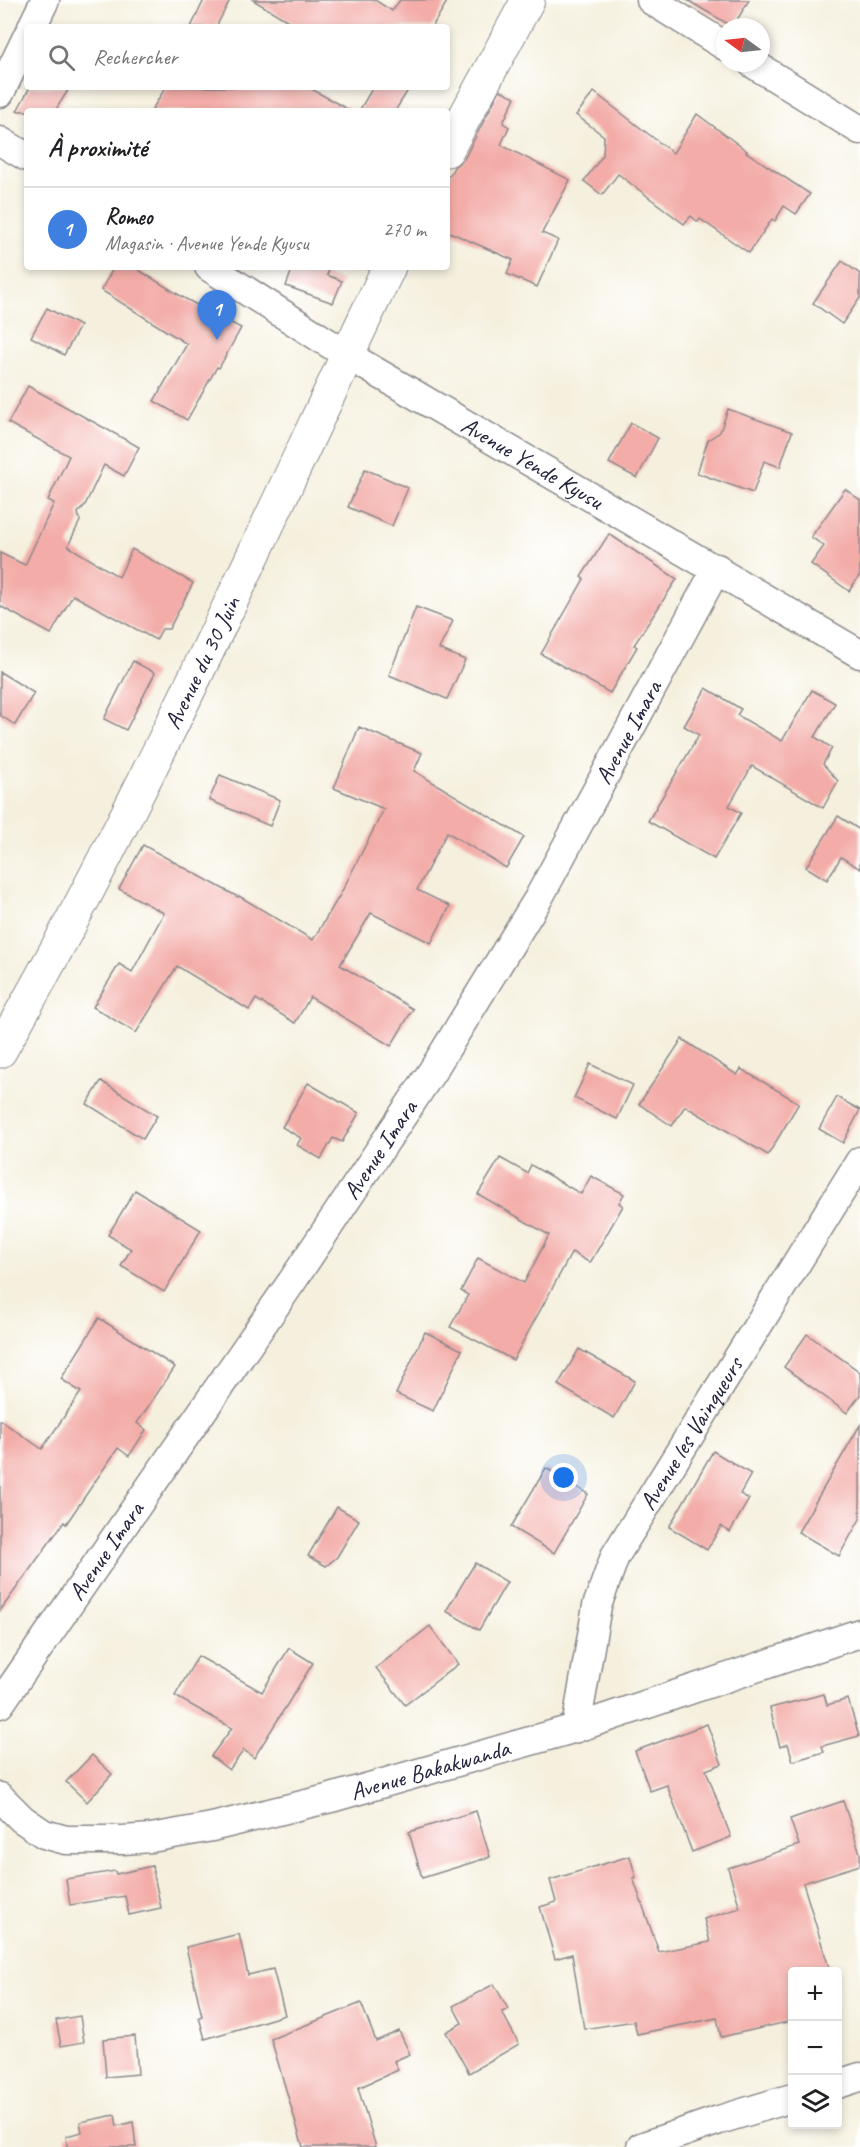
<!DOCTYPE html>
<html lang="fr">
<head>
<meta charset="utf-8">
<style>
  :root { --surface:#fff; --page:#f6f6f6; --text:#202124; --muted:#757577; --line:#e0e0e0; --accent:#d1495b }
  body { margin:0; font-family:Caveat,sans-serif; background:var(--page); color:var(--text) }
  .controls { position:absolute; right:18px; bottom:18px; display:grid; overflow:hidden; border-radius:6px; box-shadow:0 3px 9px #0003 }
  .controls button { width:54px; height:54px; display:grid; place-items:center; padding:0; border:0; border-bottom:2px solid var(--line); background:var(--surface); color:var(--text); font:30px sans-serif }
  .compass { position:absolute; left:716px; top:18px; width:54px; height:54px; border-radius:50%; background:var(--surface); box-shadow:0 3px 9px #0003; rotate:285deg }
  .you { position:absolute; left:564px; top:1478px; width:21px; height:21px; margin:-15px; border:4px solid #fff; border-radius:50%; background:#1a73e8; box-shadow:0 0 0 9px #1a73e833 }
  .badge { display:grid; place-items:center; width:39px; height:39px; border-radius:50%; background:var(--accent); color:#fff; font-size:20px; font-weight:700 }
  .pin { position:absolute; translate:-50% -50px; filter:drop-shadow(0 2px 3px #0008) }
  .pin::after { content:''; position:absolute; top:32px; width:21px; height:18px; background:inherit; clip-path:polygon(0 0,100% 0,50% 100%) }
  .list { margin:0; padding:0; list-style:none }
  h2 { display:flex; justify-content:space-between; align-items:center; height:78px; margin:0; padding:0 24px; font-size:26px }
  h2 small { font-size:20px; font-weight:400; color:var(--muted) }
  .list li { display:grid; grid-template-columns:39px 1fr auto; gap:18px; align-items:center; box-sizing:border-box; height:84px; padding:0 24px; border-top:2px solid var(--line) }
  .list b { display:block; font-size:22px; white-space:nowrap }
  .list p { margin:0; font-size:20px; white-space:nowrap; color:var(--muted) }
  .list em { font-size:20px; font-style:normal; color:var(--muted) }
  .icon { flex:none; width:33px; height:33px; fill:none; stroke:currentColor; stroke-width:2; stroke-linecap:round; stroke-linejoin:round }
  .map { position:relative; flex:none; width:860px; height:2147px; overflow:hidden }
  .search { position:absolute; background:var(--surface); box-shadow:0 3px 9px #0003; left:24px; top:24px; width:426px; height:66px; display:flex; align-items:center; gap:15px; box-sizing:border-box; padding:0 21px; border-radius:6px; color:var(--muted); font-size:22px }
  .panel { position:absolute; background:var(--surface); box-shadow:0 3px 9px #0003; left:24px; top:108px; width:426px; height:162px; border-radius:6px }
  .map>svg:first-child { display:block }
  .building { fill:#f3aca7 }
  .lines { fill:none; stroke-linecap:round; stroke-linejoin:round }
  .street-casing { stroke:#8c898c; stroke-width:31 }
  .secondary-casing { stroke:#8c898c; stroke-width:35 }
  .street { stroke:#fff; stroke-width:28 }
  .secondary { stroke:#fff; stroke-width:33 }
  .labels { text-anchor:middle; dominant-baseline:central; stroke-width:4.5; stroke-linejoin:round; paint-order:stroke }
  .street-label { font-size:24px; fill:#22223b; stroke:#fff }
</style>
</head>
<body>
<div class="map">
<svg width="860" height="2147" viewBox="0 0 860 2147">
  <rect width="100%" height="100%" fill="#fff"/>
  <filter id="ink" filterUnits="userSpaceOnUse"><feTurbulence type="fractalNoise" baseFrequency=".0167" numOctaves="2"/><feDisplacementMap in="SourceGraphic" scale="12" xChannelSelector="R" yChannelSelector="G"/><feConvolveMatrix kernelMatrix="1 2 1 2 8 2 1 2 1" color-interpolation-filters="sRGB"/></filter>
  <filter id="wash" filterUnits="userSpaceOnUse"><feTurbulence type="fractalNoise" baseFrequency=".008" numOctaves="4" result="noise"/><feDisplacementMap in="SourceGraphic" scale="24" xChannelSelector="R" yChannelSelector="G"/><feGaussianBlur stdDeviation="1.35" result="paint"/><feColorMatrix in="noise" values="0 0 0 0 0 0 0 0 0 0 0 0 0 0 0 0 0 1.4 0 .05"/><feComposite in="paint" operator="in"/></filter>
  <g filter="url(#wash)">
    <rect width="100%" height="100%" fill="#f5f0de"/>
    <g id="blocks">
      <g class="building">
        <path d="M204,0H230L216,27H191Z"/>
        <path d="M253,0H375L392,11L400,0H448L432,27H298Z"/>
        <path d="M687,0H749L733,27Z"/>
        <path d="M30,87H70L55,111H17Z"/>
        <path d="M166,87H308L351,111H151Z"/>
        <path d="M373,87H410L395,111H359Z"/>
        <path d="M500,90L515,97L503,123L509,127L501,145L570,180L542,233L558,240L537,287L507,274L513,260L447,231V177L450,175L454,167L464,159Z"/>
        <path d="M594,92L673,153L697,114L747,151L746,152L810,194L796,214L784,206L775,221L772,219L749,253L700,219L698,222L691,216L684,224L618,174L602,195L584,181L603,155L604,136L576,115Z"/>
        <path d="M842,261L860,274V298L842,324L813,303Z"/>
        <path d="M114,267H134L184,298L241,328L219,368L217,367L187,420L154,401L187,344L101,290Z"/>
        <path d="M293,267H330L327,275L342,281L333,303L286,286Z"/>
        <path d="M47,308L80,326L64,355L31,337Z"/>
        <path d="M28,386L139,447L124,476L104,465L85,505L78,513L80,521L68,546L119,577L132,549L193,583L169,629H162L156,640L73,595L51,634L0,606V553L25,565L54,503L48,500L69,456L8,423Z"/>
        <path d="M728,409L792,432L780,467L764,461L753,493L697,473L708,440L720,432Z"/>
        <path d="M631,423L658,438L637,478L609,463Z"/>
        <path d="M365,469L408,488L392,526L348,507Z"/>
        <path d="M845,489L860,500V575L849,591L811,564L824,546L811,537Z"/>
        <path d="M609,534L677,579L634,645L637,647L610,693L541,654L584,579L581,577Z"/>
        <path d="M416,607L453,621L439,649L465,660L447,699L389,675Z"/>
        <path d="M133,661L155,673L126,730L104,719Z"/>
        <path d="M0,672L34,693L15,725L0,715Z"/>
        <path d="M706,688L741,709L737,715L782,741L812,690L835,703L815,737L832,748L823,764L838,781L823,808L752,766L729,806L741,813L714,859L648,821L699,735L684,726Z"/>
        <path d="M359,727L422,753L414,771L524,837L506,868L447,832L417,890L450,906L431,943L371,913L340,965L413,1009L391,1046L310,997L295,1023L256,999L249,1010L177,966L136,1033L93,1007L119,964L132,972L164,913L119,889L143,845L238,897L239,896L313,940L340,895L384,809L334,788Z"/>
        <path d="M220,775L280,800L270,826L209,800Z"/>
        <path d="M838,816L860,830V869L841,857L827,880L806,867Z"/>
        <path d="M682,1039L737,1075L741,1069L799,1103L768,1155L685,1106L672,1126L639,1104Z"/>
        <path d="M590,1064L633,1085L617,1119L574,1098Z"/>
        <path d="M101,1081L157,1116L143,1139L87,1104Z"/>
        <path d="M308,1083L359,1113L342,1142L333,1138L321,1159L297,1145L301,1138L282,1127Z"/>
        <path d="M837,1097L860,1110L843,1143L819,1129Z"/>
        <path d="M500,1158L527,1173L531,1165L581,1194L591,1176L624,1194L619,1203L623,1206L590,1263L572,1252L513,1360L450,1327L468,1295L461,1291L478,1258L524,1283L549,1235L478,1194Z"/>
        <path d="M135,1190L201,1230L164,1292L121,1266L131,1249L108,1235Z"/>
        <path d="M99,1318L175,1367L137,1423L146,1430L129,1456L118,1448L66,1524L64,1522L0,1611V1420L42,1449L81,1392L61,1379Z"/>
        <path d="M425,1332L462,1350L433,1411L396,1394Z"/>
        <path d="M807,1334L860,1372V1395L847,1413L784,1367Z"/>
        <path d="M579,1349L635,1381L614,1418L558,1385Z"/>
        <path d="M860,1425V1519L839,1556L798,1532Z"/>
        <path d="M713,1451L751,1474L740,1494L749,1499L730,1532L721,1526L707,1550L669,1527Z"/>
        <path d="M546,1468L588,1494L554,1553L511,1527Z"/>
        <path d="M337,1507L359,1520L337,1557L326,1566L308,1556Z"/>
        <path d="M475,1563L507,1582L479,1630L446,1611Z"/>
        <path d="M430,1626L458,1664L405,1705L376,1668Z"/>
        <path d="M289,1648L313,1663L254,1758L244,1750L229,1770L211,1756L232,1728L175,1696L198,1656L262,1692Z"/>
        <path d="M824,1694L827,1705L848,1699L859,1736L822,1746L824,1752L793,1761L788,1744L780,1747L770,1708Z"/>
        <path d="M707,1724L722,1764L706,1770L731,1837L692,1852L667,1785L650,1791L635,1751Z"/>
        <path d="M92,1755L112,1774L87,1802L66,1782Z"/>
        <path d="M843,1801L860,1853V1865L803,1883L830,1971H792V2021L721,2037L717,2018L637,2034L634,2021L584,2029L572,1954L555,1959L540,1907L556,1902L550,1880L630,1856L636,1878H633L659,1952L710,1942L704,1919L740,1908L728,1868L799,1845L790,1819Z"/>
        <path d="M476,1811L490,1857L422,1878L409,1832Z"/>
        <path d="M152,1866L161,1908L129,1915L125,1896L70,1905L66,1879L115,1871L116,1874Z"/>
        <path d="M239,1934L248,1975L273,1969L285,2015L205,2039L199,2017L202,2016L186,1947Z"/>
        <path d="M494,1984L508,2009L502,2012L519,2044L469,2073L446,2032L462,2023L453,2006Z"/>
        <path d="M361,2003L376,2041L399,2031L410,2054L394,2061L398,2070L358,2088L376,2147H303L271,2039Z"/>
        <path d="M80,2016L84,2042L61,2046L56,2020Z"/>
        <path d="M135,2036L138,2074L106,2077L103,2039Z"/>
        <path d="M115,2115L117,2126L133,2122L136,2147H67L66,2136L82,2132L80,2122Z"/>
      </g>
    </g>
  </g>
  <g filter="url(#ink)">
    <use href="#blocks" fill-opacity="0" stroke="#8c898c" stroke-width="1.5"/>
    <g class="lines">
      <g class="street-casing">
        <g id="street">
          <path d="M651,0L725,46"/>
          <path d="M32,27L45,0"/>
          <path d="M752,63L860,130"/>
          <path d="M0,93L27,37"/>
          <path d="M0,141L27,157"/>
          <path id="s1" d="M209,267L347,355L860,654"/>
          <path id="s2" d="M0,1704L293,1280L433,1070L538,899L717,568"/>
          <path id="s3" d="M576,1728L597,1606L615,1556L860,1161"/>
          <path id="s4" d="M0,1797L22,1819L44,1834L66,1840H123L151,1838L212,1827L331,1798L576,1728L860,1633"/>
          <path d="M838,2084L860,2077"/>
          <path d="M641,2147L719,2120L792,2098"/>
        </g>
      </g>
      <g class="secondary-casing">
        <g id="secondary">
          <path d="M447,150L528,0"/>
          <path id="s5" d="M0,1051C145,798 264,530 389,267"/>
        </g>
      </g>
      <use href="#street" class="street"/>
      <use href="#secondary" class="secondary"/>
    </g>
  </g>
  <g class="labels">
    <g class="street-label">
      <text stroke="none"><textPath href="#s1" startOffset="378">Avenue Yende Kyusu</textPath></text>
      <text stroke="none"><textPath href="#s5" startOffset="438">Avenue du 30 Juin</textPath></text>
      <text stroke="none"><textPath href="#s2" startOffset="1158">Avenue Imara</textPath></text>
      <text stroke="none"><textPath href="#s2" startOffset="672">Avenue Imara</textPath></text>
      <text stroke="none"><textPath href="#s3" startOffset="321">Avenue les Vainqueurs</textPath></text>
      <text stroke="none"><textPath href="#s2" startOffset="186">Avenue Imara</textPath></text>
      <text stroke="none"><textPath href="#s4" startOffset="453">Avenue Bakakwanda</textPath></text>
    </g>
  </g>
</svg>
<div class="controls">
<button>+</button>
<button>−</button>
<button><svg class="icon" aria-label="layers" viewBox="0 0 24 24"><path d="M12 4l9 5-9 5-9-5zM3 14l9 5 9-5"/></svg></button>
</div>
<svg class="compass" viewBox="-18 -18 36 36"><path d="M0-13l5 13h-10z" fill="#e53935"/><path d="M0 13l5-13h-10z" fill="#757577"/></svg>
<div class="you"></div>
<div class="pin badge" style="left:217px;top:340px;background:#3f7fe0">1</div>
<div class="search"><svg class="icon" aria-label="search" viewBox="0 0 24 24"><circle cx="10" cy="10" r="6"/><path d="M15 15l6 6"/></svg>Rechercher</div>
<section class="panel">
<h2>À proximité<small></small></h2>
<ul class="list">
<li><span class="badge" style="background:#3f7fe0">1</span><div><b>Romeo</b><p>Magasin · Avenue Yende Kyusu</p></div><em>270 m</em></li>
</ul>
</section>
</div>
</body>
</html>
